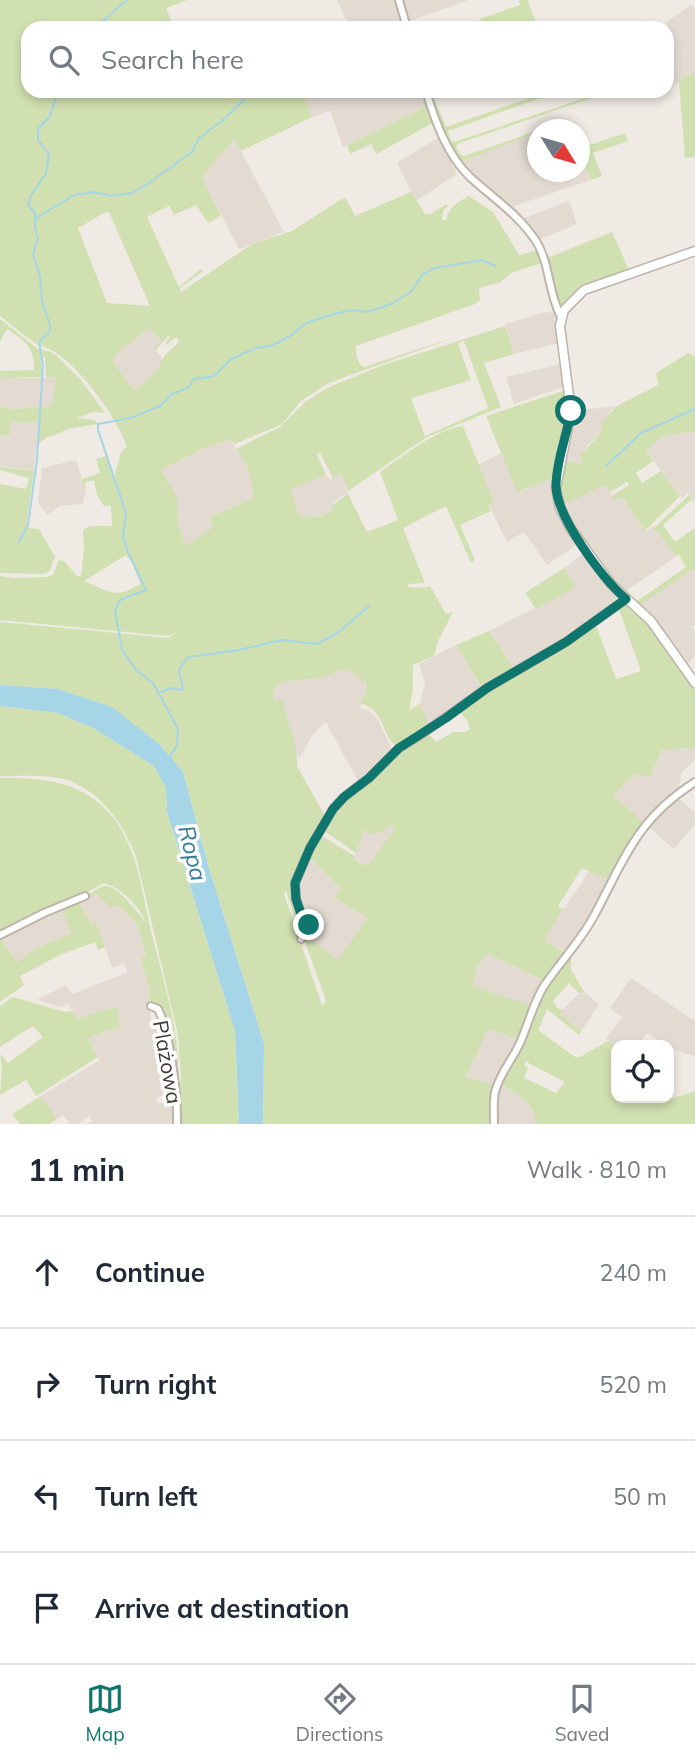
<!DOCTYPE html>
<html lang="en">
<head>
<meta charset="utf-8">
<style>
  :root { --surface:#fff; --page:#f6f6f7; --text:#1f2937; --muted:#747a83; --line:#e0e1e3; --accent:#0f766e }
  body { margin:0; font-family:Mulish,sans-serif; background:var(--page); color:var(--text) }
  .controls { position:absolute; right:21px; bottom:21px; display:grid; overflow:hidden; border-radius:14px; box-shadow:0 4px 10px #0003 }
  .controls button { width:63px; height:63px; display:grid; place-items:center; padding:0; border:0; border-bottom:2px solid var(--line); background:var(--surface); color:var(--text); font:35px sans-serif }
  .compass { position:absolute; left:527px; top:119px; width:63px; height:63px; border-radius:50%; background:var(--surface); box-shadow:0 4px 10px #0003; rotate:127deg }
  .stop { position:absolute; width:21px; height:21px; margin:-16px; border:5px solid #0f766e; border-radius:50%; background:#fff }
  .stop.end { background:#0f766e; border-color:#fff; box-shadow:0 2px 7px #0008 }
  .list { margin:0; padding:0; list-style:none }
  h2 { display:flex; justify-content:space-between; align-items:center; height:91px; margin:0; padding:0 28px; font-size:30px }
  h2 small { font-size:23px; font-weight:400; color:var(--muted) }
  .list li { display:grid; grid-template-columns:46px 1fr auto; gap:21px; align-items:center; box-sizing:border-box; height:112px; padding:0 28px; border-top:2px solid var(--line) }
  .list b { display:block; font-size:26px; white-space:nowrap }
  .list em { font-size:23px; font-style:normal; color:var(--muted) }
  .icon { flex:none; width:38px; height:38px; fill:none; stroke:currentColor; stroke-width:2; stroke-linecap:round; stroke-linejoin:round }
  .map { position:relative; flex:none; width:695px; height:1124px; overflow:hidden }
  .search { position:absolute; background:var(--surface); box-shadow:0 4px 10px #0003; left:21px; right:21px; top:21px; height:77px; display:flex; align-items:center; gap:18px; box-sizing:border-box; padding:0 24px; border-radius:21px; color:var(--muted); font-size:26px }
  .sheet { height:539px; background:var(--surface) }
  nav { display:flex; justify-content:space-around; align-items:center; box-sizing:border-box; height:98px; border-top:2px solid var(--line); background:var(--surface); font-size:19px; color:var(--muted) }
  nav a { display:grid; justify-items:center; gap:4px }
  nav .on { color:var(--accent) }
  .map>svg:first-child { display:block }
  .residential { fill:#e3dbd2 }
  .green { fill:#d1e0b0; fill-rule:evenodd }
  .water { fill:#a5d5e7 }
  .lines { fill:none; stroke-linecap:round; stroke-linejoin:round }
  .stream { stroke:#a5d5e7; stroke-width:2 }
  .minor-casing { stroke:#bdb4aa; stroke-width:10 }
  .tertiary-casing { stroke:#bdb4aa; stroke-width:11 }
  .minor { stroke:#fff; stroke-width:6 }
  .tertiary { stroke:#fff; stroke-width:8 }
  .route { stroke:#0f766e; stroke-width:9 }
  .labels { text-anchor:middle; dominant-baseline:central; stroke-width:7; stroke-linejoin:round; paint-order:stroke }
  .street-label { font-size:21px; fill:#413a34; stroke:#fff }
  .water-label { font-size:23px; font-style:italic; fill:#387e9a; stroke:#fff }
</style>
</head>
<body>
<div class="map">
<svg width="695" height="1124" viewBox="0 0 695 1124">
  <rect width="100%" height="100%" fill="#f0eae4"/>
  <g class="residential">
    <path d="M337,0H466V1L390,28H350Z"/>
    <path d="M692,4L695,8V72L667,89V51L675,48L666,22Z"/>
    <path d="M310,91H457L432,101L427,106L343,147L330,111L312,117L303,94Z"/>
    <path d="M537,133L538,172H580V155L591,180L514,206L524,218L569,201L577,224L536,241L457,163Z"/>
    <path d="M439,137L457,174L416,201L397,163Z"/>
    <path d="M234,138L284,232L239,249L201,177Z"/>
    <path d="M547,312L556,313L563,342L514,354L505,324Z"/>
    <path d="M149,327L162,341L155,349L163,359L154,374L134,390L113,362L117,353Z"/>
    <path d="M565,363L569,385L514,404L506,377Z"/>
    <path d="M0,378H56L53,406L15,409L0,407Z"/>
    <path d="M617,406L610,411L602,431L587,446L582,463L560,460L571,411Z"/>
    <path d="M11,422L39,423L34,471L0,466V435H10Z"/>
    <path d="M695,432V501L688,492L682,498L646,451L664,435Z"/>
    <path d="M230,439L248,468L254,498L209,517L213,527L185,547L178,524L177,497L161,470L204,448Z"/>
    <path d="M501,453L518,492L554,478L551,491L556,512L576,545L547,565L524,532L507,542L488,504L493,502L478,465Z"/>
    <path d="M76,460L86,492L82,504L59,506L47,515L38,502L42,468Z"/>
    <path d="M341,473L348,493L333,502V509L329,514L313,517L298,515L291,489L326,475L330,480Z"/>
    <path d="M608,486L614,500L623,497L646,532L653,526L677,556L626,591L624,590L616,596L618,599L614,605L515,671L489,631L576,587L564,568L587,551L560,506L600,487Z"/>
    <path d="M693,568L695,571V624L692,627L695,631V657L683,667L637,607Z"/>
    <path d="M456,645L483,689L430,727L420,704L425,682L419,664Z"/>
    <path d="M342,670L353,672L365,683L366,693L360,708L369,711L377,718L391,747L387,762L360,785L326,722L314,733L299,758L292,742L282,701L274,702L273,689L282,682L320,678Z"/>
    <path d="M692,748L695,750V760L682,772L679,785L683,790L645,825L614,797L634,774L650,777L662,750Z"/>
    <path d="M677,797L695,812V824L674,849L648,826Z"/>
    <path d="M392,823L395,830L370,863L364,865L354,858L365,829L389,826Z"/>
    <path d="M308,856L341,889L334,898L368,918L337,961L307,935L314,926L301,912L297,899V886Z"/>
    <path d="M590,870L610,881L569,954L543,940L558,913L566,906Z"/>
    <path d="M97,894L111,908L119,904L137,924L146,957L141,959L149,990L151,1020L165,1045L175,1093L157,1097V1103L174,1101L175,1124H88L92,1121L89,1116L78,1124H70L63,1115L57,1119L41,1096L100,1060L88,1039L110,1029L120,1028L116,1006L78,1020L68,1004L59,1007L37,1000L66,985L72,994L128,972L124,964L112,967L96,924L91,925L79,901Z"/>
    <path d="M61,908L73,933L35,949L17,962L0,937Z"/>
    <path d="M487,954L546,982L535,1007L471,986L476,969Z"/>
    <path d="M631,978L693,1020L695,1018V1056L671,1049L647,1033L638,1045L616,1046L606,1039L622,1017L610,1008Z"/>
    <path d="M579,993L587,994L599,1005L581,1031L559,1013Z"/>
    <path d="M488,1029L521,1041L497,1085L466,1077Z"/>
    <path d="M503,1086L525,1099L536,1116V1124H494V1094Z"/>
  </g>
  <g class="green">
    <path d="M0,0H187L166,8L174,28H28V91H310L303,94L312,117L241,151L234,139L202,177L221,216L208,223L196,205L174,215L169,206L147,217L179,287L201,269L203,271L180,288L181,292L252,244L292,231L345,197L355,216L411,192L425,214H431L446,204L448,206L443,211L442,220H446C449,206 458,202 469,196L493,212L519,255L538,250L542,263L511,273L501,282L479,288L480,300L475,304L356,346C356,353 357,364 364,367L461,335L329,383L301,401L282,424L235,444L230,439L204,448L161,470L177,497L178,524L185,546L213,527L209,517L254,498L248,468L236,449L280,427L305,402L329,387L383,365L505,326L514,354L484,363L501,407L427,437L348,491L341,473L333,478L320,453L317,455L326,475L291,489L298,515C310,517 324,519 333,509V504L348,494L367,532L398,520L380,472C402,457 436,429 463,426L494,502L488,505L491,511L460,525L475,560L471,563L446,506L403,528L425,583L409,584L407,587L420,588L430,586L446,614L453,612L438,641L434,656L413,665V689L409,710L420,704L430,727L396,746C379,731 387,712 360,703L366,693V684L352,672L342,670L320,678L282,682L273,690L274,701L282,700C286,715 300,755 297,766L324,814L293,879C290,897 299,910 307,926L301,936L286,891L284,894L322,1005L326,1001L304,939L307,935L337,960L368,918L334,898L341,889L308,856L320,835L355,856L354,859L363,865L370,863L394,830L392,824L381,832L370,834L365,829L356,853L324,831L334,811L348,797L378,774L401,749L428,733L436,742L453,732H465L470,729L467,720L459,711L486,691L595,623L616,679L641,671L619,609L627,604L645,620L695,690V750L691,748L662,750L650,777L634,774L614,796L644,823L609,880L582,868L558,906L563,909L544,940L567,954L545,981L487,954L476,969L472,986L533,1006L519,1040L488,1029L466,1077L495,1085L492,1124H263L264,1044L208,865L183,772L112,707L58,689L0,685V622L169,638L175,633L168,636L0,620V576L14,578L48,577L53,575L59,560L64,561L78,577L81,575L84,549L83,530L90,526H112L111,506H104L97,495L94,480L85,482L86,492L81,479L100,473L96,459L106,456L117,484L115,474L121,452L127,447C116,416 84,372 55,352C49,348 41,347 35,343C23,335 12,325 0,316ZM106,212H109L150,306L107,303L78,228ZM149,328L162,341L155,348V351L169,335L170,337L165,344L166,345L177,337L179,342L165,355L154,374L134,390L113,362L117,353ZM464,341L488,408L425,436L412,401V398L471,380L458,344ZM126,555L133,564L140,584C114,600 110,591 84,581Z"/>
    <path d="M519,0H527L539,28H478L476,23L482,18L520,5Z"/>
    <path d="M695,72V157L685,158L679,81Z"/>
    <path d="M550,91H560L448,131L451,141L454,142L585,98L612,91L460,143L456,146L459,153L464,156L537,131V133L460,162L445,139L431,101L435,100L446,127Z"/>
    <path d="M427,106L433,123L376,154L371,144L350,154L347,145Z"/>
    <path d="M625,133L628,141L593,153L602,176L591,180L580,155V148Z"/>
    <path d="M612,232L629,270L577,290L561,306L554,292L547,258Z"/>
    <path d="M0,319L38,349L51,352L57,356L81,380L105,413L93,412L77,418L95,420L98,424L68,429L53,436H49L37,445L39,423L11,422L10,435H0V407L15,409L52,406L56,378L46,377L45,358L41,355L42,377L0,378V371L34,370C35,348 24,340 7,329L0,342Z"/>
    <path d="M688,353L695,356V432L664,435L646,451L653,461L636,473L642,483L661,471L680,496L645,531L623,497L614,500L612,496L629,485L627,482L610,492L608,487H600L563,505L561,486L564,461L582,463L581,455L602,431L601,423L617,406L659,385L656,373Z"/>
    <path d="M563,391C571,418 558,451 554,478L517,492L486,416Z"/>
    <path d="M0,467L34,471L26,528L39,529L55,557L49,572L43,574L0,573V484L26,489L29,478L0,470Z"/>
    <path d="M690,494L695,505L691,500L663,525L675,542L695,528V571L693,569L639,606L636,602L686,567L679,555L677,556L654,528Z"/>
    <path d="M564,568L576,587L536,609L525,593Z"/>
    <path d="M489,631L514,669L483,689L456,645Z"/>
    <path d="M0,706L58,713L93,728L154,766L166,788L167,813L235,1031L239,1124H179V1089L181,1078L178,1035L136,856C123,824 102,792 67,780C46,774 21,776 0,776Z"/>
    <path d="M0,778C37,778 71,779 100,804C113,815 121,828 128,843C140,870 144,902 151,931C163,980 181,1032 178,1083L164,1016L150,1005L149,990L141,958L146,956L137,924L119,905L111,908L97,894L87,899L85,897C91,894 99,886 106,886C121,888 136,912 145,921C140,906 119,886 103,883C71,904 33,913 0,933Z"/>
    <path d="M79,901L91,925L96,923L105,947L98,950L95,942L60,955L20,976L24,985L0,1002V937L17,962L35,949L72,933L61,908Z"/>
    <path d="M571,953V970L585,993H579L569,983L553,1001L558,1009H563L560,1014L581,1031L579,1035L547,1009L538,1030L575,1057H580L608,1041L616,1046V1098H667L668,1100L695,1091V1124H536C535,1103 519,1095 503,1086V1075L524,1041L543,991ZM526,1061L530,1064L565,1082L556,1093L524,1078L528,1068L524,1065Z"/>
    <path d="M13,997L65,1012L72,1011L78,1019L117,1006L120,1028L110,1029L88,1039L98,1057L36,1096L26,1080L0,1095L2,1067L0,1054L8,1063L43,1037L33,1026L0,1047V1006Z"/>
    <path d="M41,1096L57,1119L49,1124H20L12,1114Z"/>
  </g>
  <path class="water" d="M0,685L58,689L112,707L159,744L183,772L208,865L264,1044L263,1124H239L235,1031L167,812L166,788L154,766L93,728L58,713L0,706Z"/>
  <g class="lines">
    <g class="stream">
      <path d="M95,28L127,0"/>
      <path d="M35,219L74,195L94,192L111,196L132,193L146,185L192,152L199,138L223,120L253,91"/>
      <path d="M606,466L641,433L695,409"/>
      <path d="M19,542L28,525L37,460L43,365L39,342L50,331V325L42,301L40,276L33,254L38,239L35,227V213L28,205L31,195L46,174L49,154L38,140V129L50,116L58,91"/>
      <path d="M161,692L170,688L183,690L179,670L188,657L239,650L282,640L317,644L339,632L369,606"/>
      <path d="M169,758L177,745L178,729L153,683L136,670L122,650L115,611L120,600L146,590L128,552L123,536L126,513L98,430V424L131,418L160,406L172,394L188,388L194,379L214,376L231,359L256,348L271,346L290,336L306,323L334,314L352,310L367,312L389,305L411,292L422,275L435,268L482,260L495,266"/>
    </g>
    <g class="minor-casing">
      <g id="minor">
        <path d="M399,0L407,28"/>
        <path d="M426,91C435,121 447,155 470,177C493,198 518,214 536,241C550,263 548,293 561,317"/>
        <path d="M0,935L44,913L85,896"/>
        <path d="M301,939L309,925L300,911L296,899L295,883L310,848L333,809L344,797L369,778L399,748L419,736L487,688L566,642L626,599"/>
        <path d="M151,1006L158,1009C170,1032 178,1098 177,1124"/>
        <path d="M494,1124C494,1114 493,1102 495,1092C499,1075 512,1060 519,1045C528,1026 533,1003 544,986C560,962 580,942 594,916C625,858 636,820 695,782"/>
      </g>
    </g>
    <g class="tertiary-casing">
      <path id="tertiary" d="M695,251L584,290L564,310L560,326L571,411L556,488L560,508L571,529L611,584L651,621L695,683"/>
    </g>
    <use href="#minor" class="minor"/>
    <use href="#tertiary" class="tertiary"/>
  </g>
  <g class="lines">
    <path class="route" d="M309,925L300,911L296,899L295,883L310,848L333,809L344,797L369,778L399,748L446,718L487,688L566,642L626,599C602,578 557,518 556,486C556,461 567,436 571,411"/>
  </g>
  <g class="labels">
    <g class="street-label">
      <text transform="translate(168 1062) rotate(80)">Plażowa</text>
    </g>
    <g class="water-label">
      <text transform="translate(193 853) rotate(76)">Ropa</text>
    </g>
  </g>
</svg>
<div class="controls">
<button><svg class="icon" aria-label="locate" viewBox="0 0 24 24"><circle cx="12" cy="12" r="6"/><path d="M12 2v4M12 18v4M2 12h4M18 12h4"/></svg></button>
</div>
<svg class="compass" viewBox="-18 -18 36 36"><path d="M0-13l5 13h-10z" fill="#e53935"/><path d="M0 13l5-13h-10z" fill="#747a83"/></svg>
<div class="stop" style="left:571px;top:411px"></div>
<div class="stop end" style="left:309px;top:925px"></div>
<div class="search"><svg class="icon" aria-label="search" viewBox="0 0 24 24"><circle cx="10" cy="10" r="6"/><path d="M15 15l6 6"/></svg>Search here</div>
</div>
<section class="sheet">
<h2>11 min<small>Walk · 810 m</small></h2>
<ul class="list">
<li><svg class="icon" aria-label="ahead" viewBox="0 0 24 24"><path d="M12 20V5M6 11l6-6 6 6"/></svg><div><b>Continue</b></div><em>240 m</em></li>
<li><svg class="icon" aria-label="right" viewBox="0 0 24 24"><path d="M7 20v-9h11M14 6l5 5-5 5"/></svg><div><b>Turn right</b></div><em>520 m</em></li>
<li><svg class="icon" aria-label="left" viewBox="0 0 24 24"><path d="M17 20v-9H6M10 6l-5 5 5 5"/></svg><div><b>Turn left</b></div><em>50 m</em></li>
<li><svg class="icon" aria-label="arrive" viewBox="0 0 24 24"><path d="M6 21V4h12l-3 4 3 4H6"/></svg><div><b>Arrive at destination</b></div></li>
</ul>
</section>
<nav>
<a class="on"><svg class="icon" aria-label="map" viewBox="0 0 24 24"><path d="M3 6l6-2 6 2 6-2v14l-6 2-6-2-6 2zM9 4v14M15 6v14"/></svg>Map</a>
<a><svg class="icon" aria-label="directions" viewBox="0 0 24 24"><path d="M12 3l9 9-9 9-9-9zM9 14v-3h6M13 9l2 2-2 2"/></svg>Directions</a>
<a><svg class="icon" aria-label="saved" viewBox="0 0 24 24"><path d="M7 4h10v16l-5-4-5 4z"/></svg>Saved</a>
</nav>
</body>
</html>
